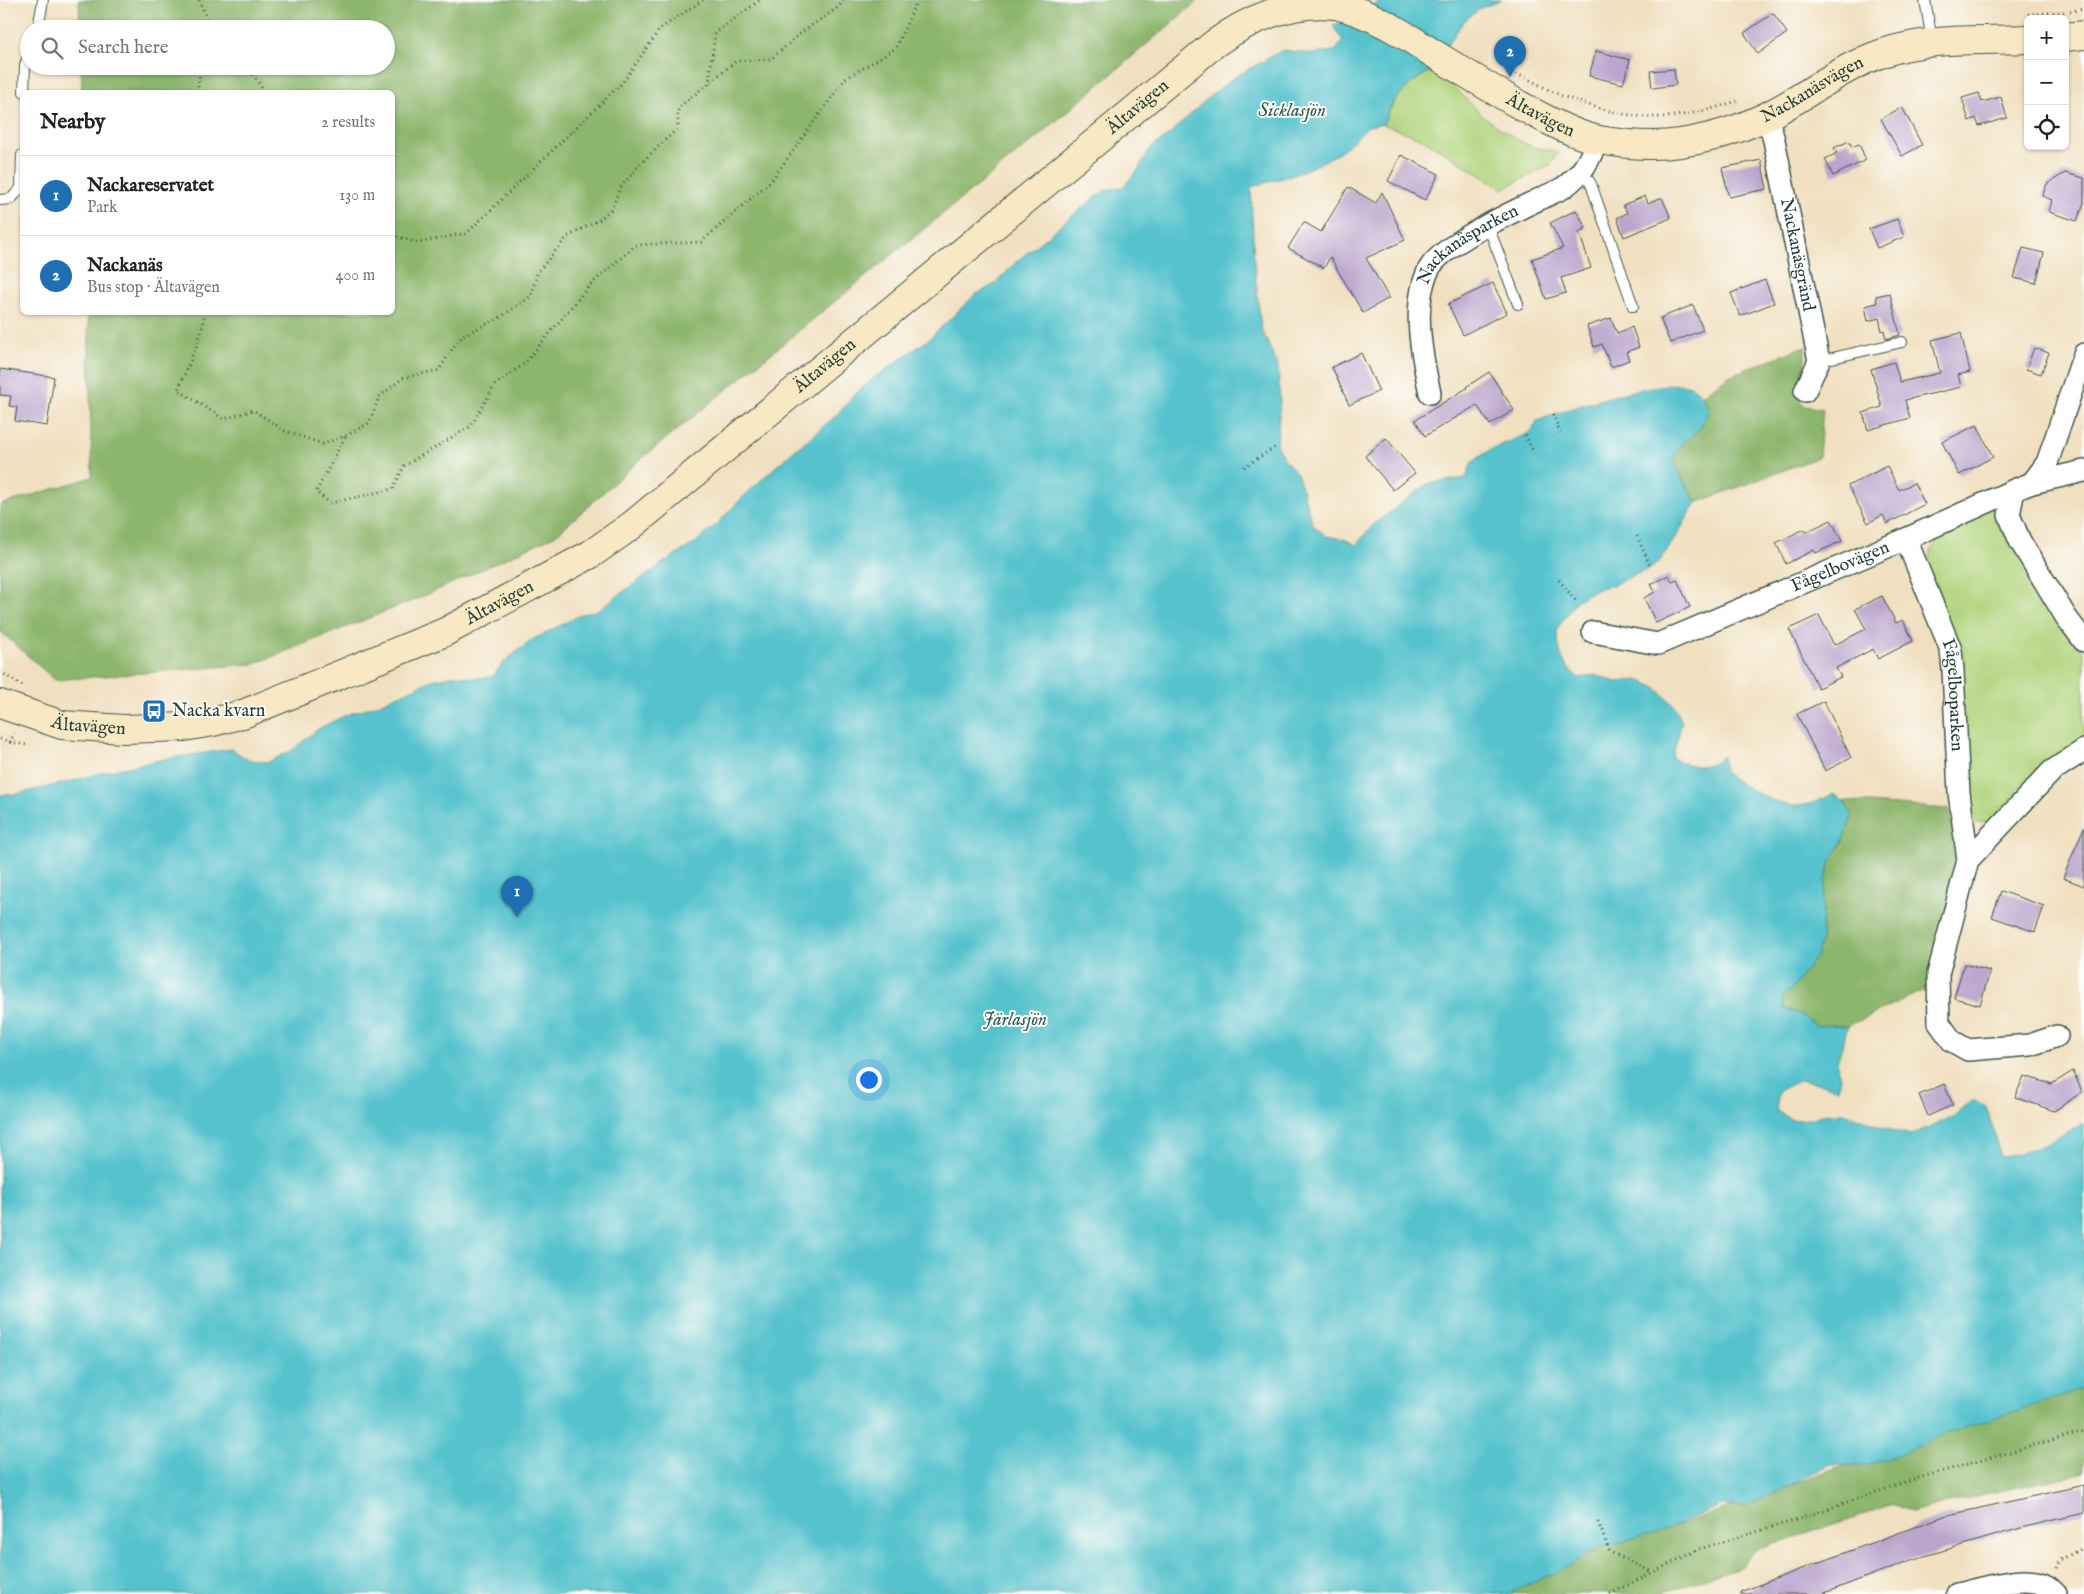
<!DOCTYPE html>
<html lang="en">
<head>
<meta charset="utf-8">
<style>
  :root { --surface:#fff; --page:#f2f2f2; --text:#222; --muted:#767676; --line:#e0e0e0; --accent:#1f6fb2 }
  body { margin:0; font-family:"IM FELL English",serif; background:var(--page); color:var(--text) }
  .controls { position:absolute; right:15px; top:15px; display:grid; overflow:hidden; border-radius:8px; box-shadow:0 1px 4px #0004 }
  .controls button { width:45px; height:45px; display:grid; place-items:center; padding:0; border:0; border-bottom:1px solid var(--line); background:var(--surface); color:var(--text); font:25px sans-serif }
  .you { position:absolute; left:868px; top:1079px; width:18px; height:18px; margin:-12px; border:4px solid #fff; border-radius:50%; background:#1a73e8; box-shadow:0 0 0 8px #1a73e833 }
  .badge { display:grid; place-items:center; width:32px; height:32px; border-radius:50%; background:var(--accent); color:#fff; font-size:16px; font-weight:700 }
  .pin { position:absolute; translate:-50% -41px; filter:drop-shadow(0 1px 2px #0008) }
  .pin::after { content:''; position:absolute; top:26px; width:18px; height:15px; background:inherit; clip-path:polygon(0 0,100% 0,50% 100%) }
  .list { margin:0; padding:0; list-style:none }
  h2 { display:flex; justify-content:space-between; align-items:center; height:65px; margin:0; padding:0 20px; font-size:21px }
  h2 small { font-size:16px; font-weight:400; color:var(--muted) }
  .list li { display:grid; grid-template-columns:32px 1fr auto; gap:15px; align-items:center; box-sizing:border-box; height:80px; padding:0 20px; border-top:1px solid var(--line) }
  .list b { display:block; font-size:19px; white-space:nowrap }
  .list p { margin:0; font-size:16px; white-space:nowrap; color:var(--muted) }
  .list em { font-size:16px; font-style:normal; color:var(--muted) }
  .icon { flex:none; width:28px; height:28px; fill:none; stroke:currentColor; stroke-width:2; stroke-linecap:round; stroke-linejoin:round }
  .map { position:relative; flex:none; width:2084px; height:1594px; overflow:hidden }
  .search { position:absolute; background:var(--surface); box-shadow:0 1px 4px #0004; left:20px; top:20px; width:375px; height:55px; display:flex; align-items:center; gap:12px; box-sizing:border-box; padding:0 18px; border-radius:28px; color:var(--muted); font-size:19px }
  .panel { position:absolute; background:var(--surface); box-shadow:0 1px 4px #0004; left:20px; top:90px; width:375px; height:225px; border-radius:8px }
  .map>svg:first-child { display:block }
  .green { fill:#b1d47d; stroke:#688858 }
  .forest { fill:#8cb66c; stroke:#567a50 }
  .water { fill:#55c2cd; stroke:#3a8080 }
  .building { fill:#bba5cd }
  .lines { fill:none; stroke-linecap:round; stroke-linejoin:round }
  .service-casing { stroke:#3e5549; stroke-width:12 }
  .minor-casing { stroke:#3e5549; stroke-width:24 }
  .secondary-casing { stroke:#3e5549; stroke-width:30 }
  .path { stroke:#3e5549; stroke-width:3; stroke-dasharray:1 4; stroke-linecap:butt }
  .service { stroke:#fff; stroke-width:10 }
  .minor { stroke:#fff; stroke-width:21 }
  .secondary { stroke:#f8e8c3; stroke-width:28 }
  .labels { text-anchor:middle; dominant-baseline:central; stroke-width:4; stroke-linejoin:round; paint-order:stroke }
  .street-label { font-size:18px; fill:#1f3d34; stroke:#fdfcf7 }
  .poi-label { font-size:18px; fill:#1f3d34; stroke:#fdfcf7; text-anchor:start }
  .water-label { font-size:19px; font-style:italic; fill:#2c5e5a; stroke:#fdfcf7 }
</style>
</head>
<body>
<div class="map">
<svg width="2084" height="1594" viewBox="0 0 2084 1594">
  <rect width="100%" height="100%" fill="#fdfcf7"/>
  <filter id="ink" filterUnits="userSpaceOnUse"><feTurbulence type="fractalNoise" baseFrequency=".02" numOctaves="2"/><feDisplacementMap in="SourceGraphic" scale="10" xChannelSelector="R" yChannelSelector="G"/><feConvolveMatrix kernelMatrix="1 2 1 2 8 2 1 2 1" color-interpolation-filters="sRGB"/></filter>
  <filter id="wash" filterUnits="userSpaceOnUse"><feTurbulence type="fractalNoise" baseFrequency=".0096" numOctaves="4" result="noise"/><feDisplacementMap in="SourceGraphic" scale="20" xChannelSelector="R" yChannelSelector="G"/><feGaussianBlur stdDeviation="1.12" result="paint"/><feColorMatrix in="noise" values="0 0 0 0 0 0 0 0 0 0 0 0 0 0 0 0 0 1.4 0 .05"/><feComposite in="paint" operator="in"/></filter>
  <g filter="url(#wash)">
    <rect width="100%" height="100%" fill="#f1e0c0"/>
    <g class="green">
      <path d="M1430,71L1440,73L1484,117L1518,140L1533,147L1559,152L1550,165L1503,189L1423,139L1383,124C1397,94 1402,89 1430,71Z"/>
      <path d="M1999,504L2084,650V741L2042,764L1996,815L1986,822L1975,823L1969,818L1927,569L1931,549L1946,529Z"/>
    </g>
    <g class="forest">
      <path d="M79,0H1199L1041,134L635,464L556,535L422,597L254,664L55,680L0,631V505L92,477L88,313L392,312V92H82L81,66H386V29H80Z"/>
      <path d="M1805,346V367L1797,397L1805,406L1823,409L1819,457L1696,503C1689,487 1679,476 1672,460L1682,444L1700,428L1709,410L1702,395L1729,376Z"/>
      <path d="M1844,801L1949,809L1958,848V864L1932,980L1924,990L1848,1026L1832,1025L1817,1026L1798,1013L1783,1008L1782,997L1793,988L1821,940L1824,893L1829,865L1842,843L1852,816Z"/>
      <path d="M2084,1381V1473L1944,1503L1912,1512L1891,1505L1757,1550L1740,1567L1658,1594H1493L1616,1542L1684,1523Z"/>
    </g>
    <path class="water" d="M1387,0H1502L1481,8L1463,22L1430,71L1413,82L1394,100L1383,124L1368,126C1334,164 1298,174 1251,187L1254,263L1261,328L1278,366L1280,400L1277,447L1285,460L1297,473L1313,525L1326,536L1344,539L1356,545L1374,524L1427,484L1466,478L1472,462L1490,450L1531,432L1537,421C1565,409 1659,379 1687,385C1699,387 1704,400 1709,410L1700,428L1682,444L1672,460C1679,476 1689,487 1696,503L1676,537L1660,561L1651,568L1612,585L1596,589L1576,601L1557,629C1559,652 1560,663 1579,678L1596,675L1616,682L1638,680L1655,687L1674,705L1682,722L1672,758C1693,767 1704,771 1723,756L1724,772C1740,784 1777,807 1797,806C1810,805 1821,800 1833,794L1844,801L1852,816L1842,843L1829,865L1824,893L1821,940L1817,955L1793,988L1782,997L1784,1009L1798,1013L1817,1026L1832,1025L1848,1026L1837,1063L1840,1079L1837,1089L1823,1084L1800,1080L1778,1091L1777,1110L1792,1120L1809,1119L1825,1114L1843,1113L1860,1118L1880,1127L1911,1135L1954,1116L1972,1100L1985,1105L1991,1120L2000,1156C2035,1153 2054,1140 2084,1123V1389L1933,1438L1893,1458L1870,1465H1831L1745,1507L1722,1505L1656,1533L1597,1548L1571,1565L1509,1594H0V795L17,794L69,782L104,772L170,758L232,749L248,760L268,762L291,751L318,729L346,715L379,704L432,680L456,675L473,678L492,677L505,661L532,640L582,614L598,610L666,561L695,543L716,525L740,500L774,468L838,414L853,396L875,377L928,340L975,295L995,284L1017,261L1083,207L1105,190L1123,187L1138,170L1150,149L1170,134L1210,96L1233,78L1283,50L1312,54L1335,51L1343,41L1333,26L1368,7Z"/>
    <g id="blocks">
      <g class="building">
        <path d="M1773,13L1787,33L1758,54L1744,33Z"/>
        <path d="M1596,51L1630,60L1623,84L1589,76Z"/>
        <path d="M1674,69L1676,85L1652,88L1650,71Z"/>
        <path d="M1979,93L1982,102L2001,97L2007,118L1979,126L1976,118L1969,121L1962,98Z"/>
        <path d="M1902,107L1922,145L1902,156L1881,119Z"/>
        <path d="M1849,141L1852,147L1859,144L1866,160L1833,176L1825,159L1837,153L1834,148Z"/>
        <path d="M1401,155L1439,174L1425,200L1388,181Z"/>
        <path d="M1761,160L1767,189L1729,197L1722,168Z"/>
        <path d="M2065,173L2084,178V203L2077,221L2049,212L2052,200L2042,196L2047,184Z"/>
        <path d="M1348,187L1376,203L1382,192L1405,240L1366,258L1389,298L1363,313L1330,257L1324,268L1288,248L1304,222L1321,232Z"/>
        <path d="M1645,196L1648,203L1662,198L1671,218L1624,237L1617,218L1627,213L1623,205Z"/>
        <path d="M1576,210L1586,228L1579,232L1591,268L1561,278L1566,293L1546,299L1532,259L1563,248L1550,223Z"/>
        <path d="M1897,219L1904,237L1877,248L1869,229Z"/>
        <path d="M2023,248L2044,253L2036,283L2014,278Z"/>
        <path d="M1765,280L1774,303L1740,316L1731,293Z"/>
        <path d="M1493,283L1507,313L1463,335L1448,304Z"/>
        <path d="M1890,293L1900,335L1886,339L1884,330L1882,331L1879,318L1868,321L1865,306L1877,303L1876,296Z"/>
        <path d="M1693,305L1703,330L1670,343L1660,318Z"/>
        <path d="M1611,318L1617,333L1632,327L1639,347L1626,352L1629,360L1611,367L1602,344L1594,347L1587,326Z"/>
        <path d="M1961,333L1970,372L1958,375L1961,387L1905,400L1910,418L1868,430L1863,413L1882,407L1871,369L1894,362L1900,382L1940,373L1932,340Z"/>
        <path d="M2034,348L2049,353L2041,374L2026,369Z"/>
        <path d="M1361,353L1379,391L1349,405L1332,367Z"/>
        <path d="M0,369L54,377L47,426L15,421L17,407L9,406L11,396L0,395Z"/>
        <path d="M1489,372L1514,410L1490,425L1477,405L1425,436L1415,420L1467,388L1466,387Z"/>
        <path d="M1977,425L1993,457L1959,475L1942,442Z"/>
        <path d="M1386,438L1415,473L1393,490L1365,456Z"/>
        <path d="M1887,466L1899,490L1914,483L1925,504L1887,524L1883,515L1868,523L1848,486Z"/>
        <path d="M1831,520L1842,541L1816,553L1814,550L1786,564L1776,543L1804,529L1806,532Z"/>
        <path d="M1669,575L1672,582L1677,580L1690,607L1656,623L1644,598L1655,592L1651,584Z"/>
        <path d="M1882,596L1896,623L1903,620L1913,641L1878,659L1873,649L1836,668L1841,677L1818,688L1789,629L1819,615L1834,645L1866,629L1855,609Z"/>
        <path d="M1824,701L1851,758L1825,771L1797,714Z"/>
        <path d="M2084,827V886L2063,878Z"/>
        <path d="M2001,891L2044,906L2035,932L1992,917Z"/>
        <path d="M1964,964L1990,971L1980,1005L1954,998Z"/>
        <path d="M2073,1071L2082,1092L2054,1111L2015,1097L2024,1076L2052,1084Z"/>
        <path d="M1944,1084L1953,1105L1928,1116L1919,1095Z"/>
        <path d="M2084,1485V1513L2021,1528L1911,1560L1822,1594H1741L1740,1592L1944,1516Z"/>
      </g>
    </g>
  </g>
  <g filter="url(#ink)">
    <use href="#blocks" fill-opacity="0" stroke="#3e5549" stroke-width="1"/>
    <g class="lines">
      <g class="service-casing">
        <g id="service">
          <path d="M1925,0L1932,41"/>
          <path d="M38,29L43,0"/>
          <path d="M24,92L25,65L29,54"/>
          <path d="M1583,172L1591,184L1633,306"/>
          <path d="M0,200L11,199L21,188L22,155"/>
          <path d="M1488,226L1518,304"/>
          <path d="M1819,361L1902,342"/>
        </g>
      </g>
      <g class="minor-casing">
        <g id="minor">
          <path id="s1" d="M1767,116L1774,140L1819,361L1805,391"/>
          <path id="s2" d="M1430,393C1422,357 1411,304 1429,269C1444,241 1532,203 1563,188C1584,172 1587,164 1598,140"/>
          <path d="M2032,483L2047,463L2084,354"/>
          <path d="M2014,490L2009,515L2020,541L2066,617L2084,641"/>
          <path id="s3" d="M1906,539L1951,650L1953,670L1959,793L1968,860L2052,771L2084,750"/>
          <path id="s4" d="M1593,632L1658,644L1906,539L2014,490L2032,483L2084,471"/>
          <path d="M1968,860L1938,974L1939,1023L1952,1041L1968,1050L2030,1045L2057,1036"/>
          <path d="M1957,1594C1980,1589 2025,1573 2047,1586C2050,1588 2053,1591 2056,1594"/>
        </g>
      </g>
      <g class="secondary-casing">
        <g id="secondary">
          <path d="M2065,37L2084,35"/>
          <path id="s5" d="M0,704L62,725L124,729L184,727L213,722L243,714L445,632L591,554L631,526L1214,44C1248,19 1292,0 1336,5C1371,13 1402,33 1431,52C1465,73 1499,94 1534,113C1555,124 1576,135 1599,140C1616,143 1634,145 1652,145C1690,145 1732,133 1767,116C1806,97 1841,67 1883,53C1930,37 1979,41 2028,39"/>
        </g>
      </g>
      <g class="path">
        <path d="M199,0L208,21L214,29"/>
        <path d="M2070,11L2084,9"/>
        <path d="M2028,14L2064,12"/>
        <path d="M247,66L265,92"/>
        <path d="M1516,74C1533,80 1548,91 1565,97C1594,107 1626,118 1658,117C1685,117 1712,109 1737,101"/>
        <path d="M709,84L715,33L760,0"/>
        <path d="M197,92L201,66"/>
        <path d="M392,235L418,243L467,233L623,82L660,29L703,0"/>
        <path d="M204,312C206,331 185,371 178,390L224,419L253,410L285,431L323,444L345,436L369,423L379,397L403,378L439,370L448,355L463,335L498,319L531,296L537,273L567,237L599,220L611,209L621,187L644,160L678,128V108L736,61L771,59L801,33L837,8L845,0"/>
        <path d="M1553,414L1560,433"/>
        <path d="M1525,435L1534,453"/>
        <path d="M345,437L316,492L330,503L393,489L404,466L471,426L495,385L524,364L589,286L636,245L701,242L771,181L845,79L896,48L917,0"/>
        <path d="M1244,467L1277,446"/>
        <path d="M1637,536L1651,568"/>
        <path d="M1559,580L1576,601"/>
        <path d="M0,672L23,686"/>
        <path d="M0,739L10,742L14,733"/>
        <path d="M10,742L27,745"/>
        <path d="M1598,1522L1610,1552L1652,1572"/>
        <path d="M2056,1568L2060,1560L2084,1547"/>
        <path d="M1610,1594L1699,1549L1796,1520L1905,1482L2084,1431"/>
      </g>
      <use href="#service" class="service"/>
      <use href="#minor" class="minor"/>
      <use href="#secondary" class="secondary"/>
    </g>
  </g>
  <defs>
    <g id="bus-square" transform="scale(1.25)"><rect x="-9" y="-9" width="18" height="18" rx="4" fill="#1f6fb2" stroke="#fdfcf7"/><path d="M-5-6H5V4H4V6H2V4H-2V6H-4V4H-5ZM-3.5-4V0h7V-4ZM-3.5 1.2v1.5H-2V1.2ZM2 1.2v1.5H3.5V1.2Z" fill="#fff"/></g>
  </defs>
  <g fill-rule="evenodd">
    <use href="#bus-square" x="154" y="711"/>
  </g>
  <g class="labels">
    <g class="street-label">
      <text stroke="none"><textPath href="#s5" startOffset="2090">Nackanäsvägen</textPath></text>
      <text stroke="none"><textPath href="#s5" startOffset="1338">Ältavägen</textPath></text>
      <text stroke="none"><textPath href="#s5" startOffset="1801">Ältavägen</textPath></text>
      <text stroke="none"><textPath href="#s2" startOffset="172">Nackanäsparken</textPath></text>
      <text stroke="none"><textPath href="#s1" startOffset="142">Nackanäsgränd</textPath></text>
      <text stroke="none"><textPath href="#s5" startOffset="932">Ältavägen</textPath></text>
      <text stroke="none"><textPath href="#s4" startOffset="264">Fågelbovägen</textPath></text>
      <text stroke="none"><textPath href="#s5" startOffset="528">Ältavägen</textPath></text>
      <text stroke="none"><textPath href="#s3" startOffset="165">Fågelboparken</textPath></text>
      <text stroke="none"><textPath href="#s5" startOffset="92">Ältavägen</textPath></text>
    </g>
    <g class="poi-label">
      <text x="172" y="711">Nacka kvarn</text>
    </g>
    <g class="water-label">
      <text x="1292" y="111">Sicklasjön</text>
      <text x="1015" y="1020">Järlasjön</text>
    </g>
  </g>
</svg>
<div class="controls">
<button>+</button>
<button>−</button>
<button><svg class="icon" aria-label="locate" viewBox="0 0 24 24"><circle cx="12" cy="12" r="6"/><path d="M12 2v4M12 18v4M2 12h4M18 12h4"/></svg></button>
</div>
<div class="you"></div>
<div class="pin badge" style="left:517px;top:917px">1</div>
<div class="pin badge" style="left:1510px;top:77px">2</div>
<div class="search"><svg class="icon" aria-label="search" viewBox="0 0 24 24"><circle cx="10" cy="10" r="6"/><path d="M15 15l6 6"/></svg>Search here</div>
<section class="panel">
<h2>Nearby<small>2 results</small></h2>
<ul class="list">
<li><span class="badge">1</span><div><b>Nackareservatet</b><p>Park</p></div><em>130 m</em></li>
<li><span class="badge">2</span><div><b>Nackanäs</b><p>Bus stop · Ältavägen</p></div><em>400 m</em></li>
</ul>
</section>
</div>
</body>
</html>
